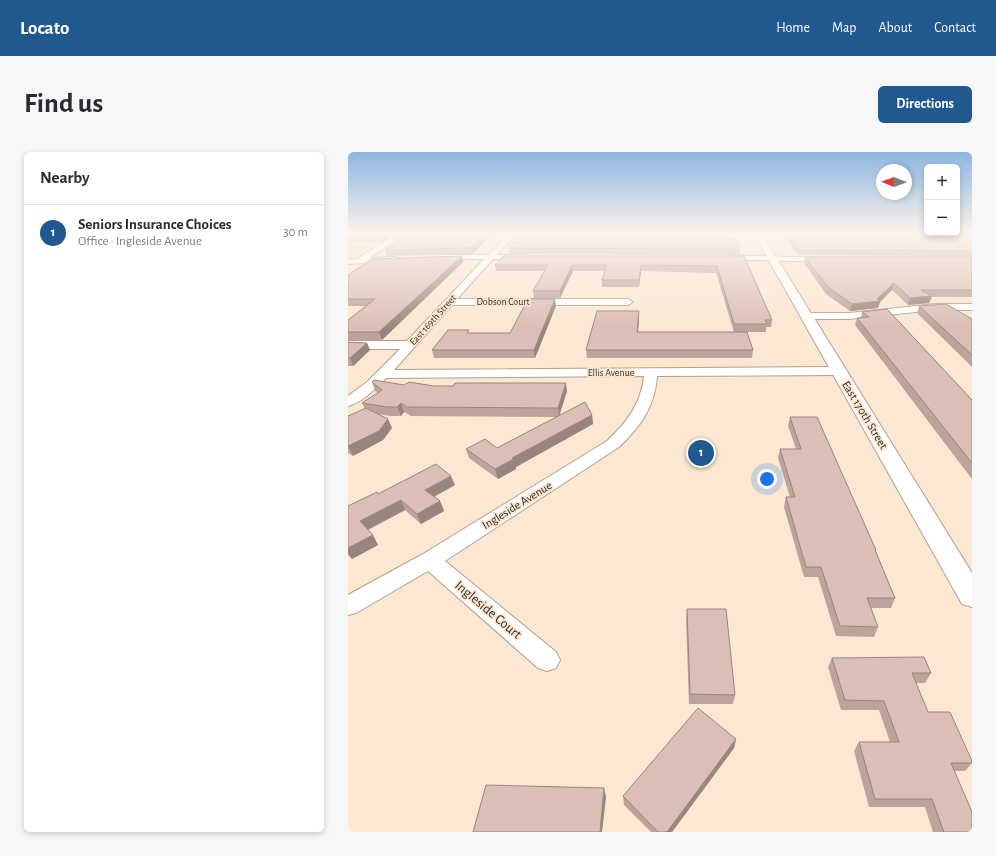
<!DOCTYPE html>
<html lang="en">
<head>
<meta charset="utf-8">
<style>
  :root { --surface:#fff; --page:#f7f7f7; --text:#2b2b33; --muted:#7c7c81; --line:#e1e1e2; --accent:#215890 }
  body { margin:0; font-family:"Alegreya Sans",sans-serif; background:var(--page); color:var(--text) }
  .controls { position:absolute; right:12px; top:12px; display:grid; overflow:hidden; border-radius:6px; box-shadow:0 2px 6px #0003 }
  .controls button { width:36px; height:36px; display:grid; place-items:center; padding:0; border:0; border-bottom:1px solid var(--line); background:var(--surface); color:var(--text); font:20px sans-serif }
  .compass { position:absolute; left:528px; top:12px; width:36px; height:36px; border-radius:50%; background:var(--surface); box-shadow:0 2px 6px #0003; rotate:271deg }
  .you { position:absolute; left:419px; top:327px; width:14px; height:14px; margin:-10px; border:3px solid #fff; border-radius:50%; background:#1a73e8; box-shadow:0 0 0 6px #1a73e833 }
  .badge { display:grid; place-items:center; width:26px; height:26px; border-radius:50%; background:var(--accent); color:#fff; font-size:13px; font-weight:700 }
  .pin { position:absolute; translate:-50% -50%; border:2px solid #fff; box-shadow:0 1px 4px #0006 }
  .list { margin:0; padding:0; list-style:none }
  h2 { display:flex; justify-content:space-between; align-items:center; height:52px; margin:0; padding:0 16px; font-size:17px }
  h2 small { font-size:13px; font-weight:400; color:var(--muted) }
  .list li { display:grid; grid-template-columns:26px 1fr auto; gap:12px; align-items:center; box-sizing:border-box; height:56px; padding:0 16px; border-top:1px solid var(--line) }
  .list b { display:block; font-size:15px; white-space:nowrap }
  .list p { margin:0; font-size:13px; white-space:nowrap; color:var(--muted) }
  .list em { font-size:13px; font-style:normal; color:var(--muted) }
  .map { position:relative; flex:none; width:624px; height:680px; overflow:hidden; border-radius:6px }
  header { display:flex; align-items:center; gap:24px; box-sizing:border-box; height:56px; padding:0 20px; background:var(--accent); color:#fff }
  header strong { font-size:19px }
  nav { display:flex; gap:22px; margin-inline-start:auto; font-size:14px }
  .intro { display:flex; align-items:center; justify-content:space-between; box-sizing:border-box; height:96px; padding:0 24px }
  h1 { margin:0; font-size:28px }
  .button { padding:10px 18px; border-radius:6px; background:var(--accent); color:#fff; font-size:14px; font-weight:700 }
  main { display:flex; gap:24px; padding:0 24px }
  aside { flex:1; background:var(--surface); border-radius:6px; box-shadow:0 2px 6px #0003 }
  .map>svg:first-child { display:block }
  .built { fill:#f3d8be }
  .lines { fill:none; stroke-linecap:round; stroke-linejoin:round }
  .minor-casing { stroke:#b3a08c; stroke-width:2 }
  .tertiary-casing { stroke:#b3a08c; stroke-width:2 }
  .minor { fill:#fff; fill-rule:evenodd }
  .tertiary { fill:#fff; fill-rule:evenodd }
  .wall { fill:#bca39c }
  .shaded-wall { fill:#99857f }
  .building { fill:#dbbeb5; stroke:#99857f }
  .labels { text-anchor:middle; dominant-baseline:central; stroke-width:3.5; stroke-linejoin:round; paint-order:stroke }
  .far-street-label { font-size:10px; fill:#352d25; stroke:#fbe7d2 }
  .street-label { font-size:12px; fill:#352d25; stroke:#fbe7d2 }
  .near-street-label { font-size:14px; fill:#352d25; stroke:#fbe7d2 }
</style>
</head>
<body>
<header>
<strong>Locato</strong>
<nav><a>Home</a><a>Map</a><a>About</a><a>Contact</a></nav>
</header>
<div class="intro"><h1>Find us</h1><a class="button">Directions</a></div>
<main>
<aside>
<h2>Nearby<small></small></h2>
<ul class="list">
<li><span class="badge">1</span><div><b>Seniors Insurance Choices</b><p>Office · Ingleside Avenue</p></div><em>30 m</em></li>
</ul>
</aside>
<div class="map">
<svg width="624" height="680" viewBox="0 0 624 680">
  <rect width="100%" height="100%" fill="#fbe7d2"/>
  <path class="built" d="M0,91H27L0,107Z"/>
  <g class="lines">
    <g class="minor-casing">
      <g id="minor">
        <path d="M49,82H57L21,106L45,105H48V109L0,112V108L9,107Z"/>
        <path d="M160,82H168L149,103H180V107H145L109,147H280L285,150L280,153H104L46,218L491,215L496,216L497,219L496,222L491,223L309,224C307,255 292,275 271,295L97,409L208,500L212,508L208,516L199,519L190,516L80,419L8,461L0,463V443L75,402L259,289C279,270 293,252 296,224L38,226C28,236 14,251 0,254V244L19,230L52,197H0V189H59L136,107H91L87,105L88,103H141Z"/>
        <path d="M368,103L481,106L485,108L481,110L371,107H368Z"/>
        <path d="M587,152H624V158H587L501,167H458L453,164L458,161H501Z"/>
      </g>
    </g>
    <g class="tertiary-casing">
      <path id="tertiary" d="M406,82H414L624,421V455L614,452Z"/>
    </g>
    <use href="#minor" class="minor"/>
    <use href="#tertiary" class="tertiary"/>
  </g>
  <g class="wall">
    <path d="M0,82H47L33,90H0Z"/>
    <path d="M50,82H145L124,102L39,104L37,98L49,90H47L45,85Z"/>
    <path d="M173,82H298L297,86L392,97V103L162,102L161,96Z"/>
    <path d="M434,82H624V104L450,103Z"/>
    <path d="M396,104L424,168L423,175H418V180H386L368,121L293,119L291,135H254V128L257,119H225L212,146H186L185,139L196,119H148L147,113Z"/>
    <path d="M457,105H624V145H584L581,151L560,153L544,138L532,150L530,156L502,159L478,142L456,111Z"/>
    <path d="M115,110L34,188H0V168L18,154H0V123Z"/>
    <path d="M208,154L187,206H86L84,198L121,181H162Z"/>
    <path d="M571,154L624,167V215L569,161Z"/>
    <path d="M539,157L624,248V327L507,173L509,166H513L514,160Z"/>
    <path d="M291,159V167L290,180L405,198L404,206H239L238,198Z"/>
    <path d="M0,190L19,191L22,198L5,214H0Z"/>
    <path d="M24,230L56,233L219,239L211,263H244L245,272L168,315V317L150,327L121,306L118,297L149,296L208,265L63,264L56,260L53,264H42L30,262L44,276L35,288L5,304L0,301V264L17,257L14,251L30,241L27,239Z"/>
    <path d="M442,265L528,398V400L547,446L543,456H523L530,475L526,485L488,484L470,425H456L436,355L438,345H442L430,306L432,297H448L440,274Z"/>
    <path d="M107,333L86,345L92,349L96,359L73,372L57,358L20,378L30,393L4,407L0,403V354L30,342Z"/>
    <path d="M339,457L387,543L385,552H341L338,467Z"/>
    <path d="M484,506L583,521L577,531H568L580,560L624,609V611L617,619H607L624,680H585L577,655H521L506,599L511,590H542L531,558H493L480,515Z"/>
    <path d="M388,587L386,596L324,680H303L276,653L275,644Z"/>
  </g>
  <g class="shaded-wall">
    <path d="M36,82H47L33,90L31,85Z"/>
    <path d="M138,82H145L124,102L122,96Z"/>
    <path d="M114,104L115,110L34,188L31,180Z"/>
    <path d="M224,113L225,119L212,146V139Z"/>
    <path d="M293,113V119L291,135V128Z"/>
    <path d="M546,131L544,138L532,150L530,156L502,159L504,152L529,147Z"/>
    <path d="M584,144L581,151L560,153L562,146Z"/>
    <path d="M207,147L208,154L187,206L186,198Z"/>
    <path d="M291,159V167L289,188V180Z"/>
    <path d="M19,191L22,198L5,214L2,206Z"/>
    <path d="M218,231L219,239L211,265L210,256Z"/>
    <path d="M53,251L56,260L53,264L49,255Z"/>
    <path d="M244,263L245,272L168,315V317L150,327L147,317L164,306Z"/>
    <path d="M40,267L44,276L35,288L5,304L0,294Z"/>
    <path d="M103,324L107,333L81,347L77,338Z"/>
    <path d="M53,348L57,358L17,379L12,369Z"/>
    <path d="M92,349L96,359L73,372L69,362Z"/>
    <path d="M25,383L30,393L4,407L0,401V396Z"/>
    <path d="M388,587L386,596L324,680H319Z"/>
    <path d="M256,636L258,645L254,680H252Z"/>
  </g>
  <g class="building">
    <path d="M0,82H36L31,85H0Z"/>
    <path d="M50,82H138L122,96L37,98L58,85H45Z"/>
    <path d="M173,82H297V86H387L392,97L161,96Z"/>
    <path d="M439,82H624V99L451,98Z"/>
    <path d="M114,104L31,180H0V168L27,147H0V123L24,107Z"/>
    <path d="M155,104H396L424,168H417L419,172H386L369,114L293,113L291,128H254L259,113H224L212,139H185L200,113H147Z"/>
    <path d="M457,105H624V138H573L584,144L562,146L546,131L529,147L532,149L504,152L480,135Z"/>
    <path d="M180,147H207L186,198H84L100,178H121L119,181H162Z"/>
    <path d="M598,152L624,167V203L571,154Z"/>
    <path d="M539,157L624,248V311L509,166L521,165L514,160Z"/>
    <path d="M249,159H291L289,180H399L405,198H238Z"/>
    <path d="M0,190L19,191L2,206H0Z"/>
    <path d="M26,228L56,233L61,230L86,234H105L107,231H218L210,256L59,255L53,251L49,255H39L14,251L34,238L24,230Z"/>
    <path d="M237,250L244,263L164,306L166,307L147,317L118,297L137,287L149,296Z"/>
    <path d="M18,256L40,267L31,279L0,294V264Z"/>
    <path d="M442,265H469L528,398H527L547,446H519L530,475L492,474L473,415H458L438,345H447L432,297H453Z"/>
    <path d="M88,312L103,324L77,338L92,349L69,362L53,348L12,369L25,383L0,396V354L29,340L30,342Z"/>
    <path d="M339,457H378L387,543L342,542Z"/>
    <path d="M576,505L583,521H564L580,560H602L624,609V611H603L624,660V680H596L584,647H527L511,590H551L536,549L497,548L484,506Z"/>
    <path d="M350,556L388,587L319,680H310L275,644Z"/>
    <path d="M138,633L256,636L252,680H125Z"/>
  </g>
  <linearGradient id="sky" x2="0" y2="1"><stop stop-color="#8db6e1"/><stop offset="0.46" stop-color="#fdf4eb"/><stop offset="1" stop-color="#fdf4eb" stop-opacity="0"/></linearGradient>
  <rect width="624" height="177" fill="url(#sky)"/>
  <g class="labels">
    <g class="far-street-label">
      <text x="155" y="150">Dobson Court</text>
      <text transform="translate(85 168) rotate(-48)">East 169th Street</text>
      <text x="263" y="221">Ellis Avenue</text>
    </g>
    <g class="street-label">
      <text transform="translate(517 263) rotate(59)">East 170th Street</text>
      <text transform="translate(169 353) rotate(-32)">Ingleside Avenue</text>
    </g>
    <g class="near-street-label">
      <text transform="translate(140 458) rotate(40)">Ingleside Court</text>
    </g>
  </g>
</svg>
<div class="controls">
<button>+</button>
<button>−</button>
</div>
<svg class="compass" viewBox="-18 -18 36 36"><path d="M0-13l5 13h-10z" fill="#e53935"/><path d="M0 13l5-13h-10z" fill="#7c7c81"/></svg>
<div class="you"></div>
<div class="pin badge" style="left:353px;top:301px">1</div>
</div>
</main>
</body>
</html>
